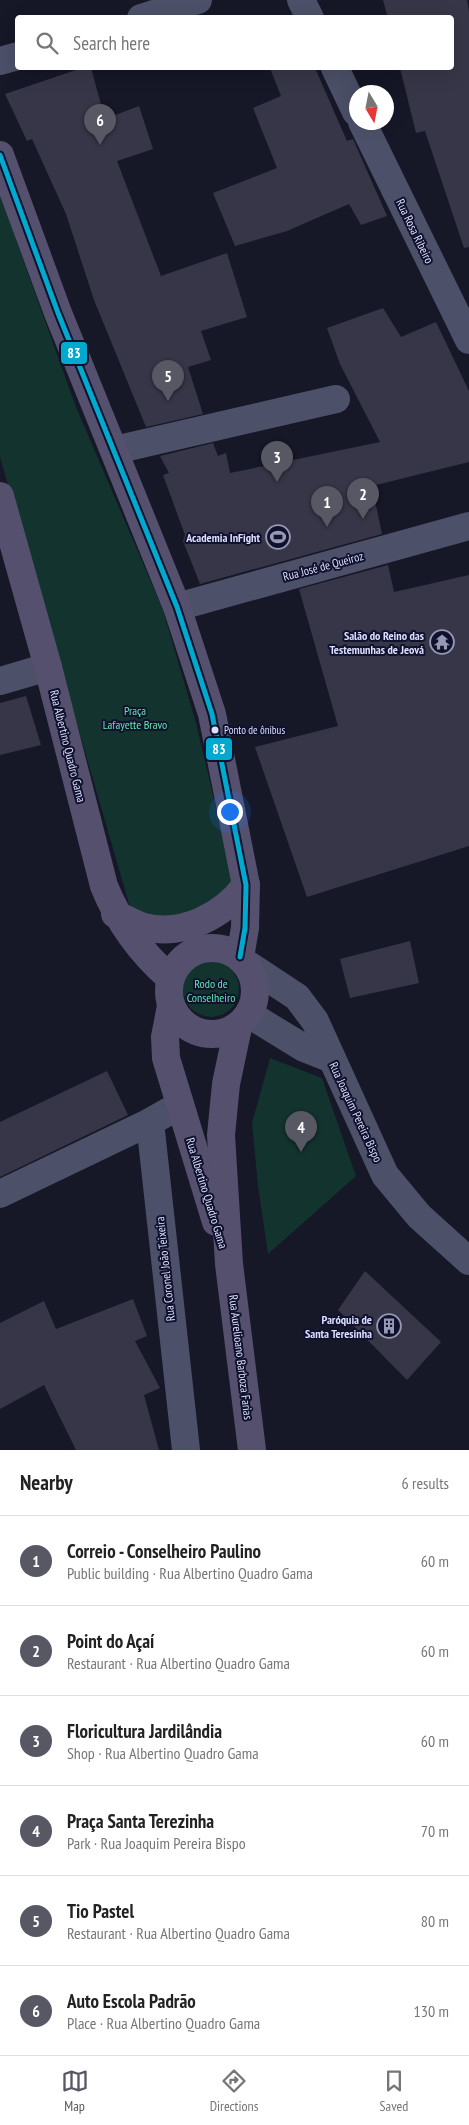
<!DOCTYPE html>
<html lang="en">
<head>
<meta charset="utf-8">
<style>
  :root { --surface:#fff; --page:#f6f6f6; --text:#222; --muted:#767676; --line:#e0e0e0; --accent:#575863 }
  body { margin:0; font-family:"PT Sans Narrow",sans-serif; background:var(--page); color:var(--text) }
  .compass { position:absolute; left:349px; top:85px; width:45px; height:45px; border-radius:50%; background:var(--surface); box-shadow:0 5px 20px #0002; rotate:170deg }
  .you { position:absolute; left:229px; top:811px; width:18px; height:18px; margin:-12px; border:4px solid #fff; border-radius:50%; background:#1a73e8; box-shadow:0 0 0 8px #1a73e833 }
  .badge { display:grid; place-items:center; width:32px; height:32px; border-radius:50%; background:var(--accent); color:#fff; font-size:16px; font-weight:700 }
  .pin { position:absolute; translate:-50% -41px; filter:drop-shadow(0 1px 2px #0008) }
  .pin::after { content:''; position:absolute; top:26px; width:18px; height:15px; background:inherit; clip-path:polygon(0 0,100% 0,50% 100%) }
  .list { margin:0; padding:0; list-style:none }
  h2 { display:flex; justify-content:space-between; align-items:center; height:65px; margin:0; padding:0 20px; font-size:21px }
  h2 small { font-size:16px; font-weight:400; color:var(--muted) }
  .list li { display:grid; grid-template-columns:32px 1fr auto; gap:15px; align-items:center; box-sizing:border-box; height:90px; padding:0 20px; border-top:1px solid var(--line) }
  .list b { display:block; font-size:19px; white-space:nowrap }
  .list p { margin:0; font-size:16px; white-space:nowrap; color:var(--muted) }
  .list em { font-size:16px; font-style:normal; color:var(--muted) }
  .icon { flex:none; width:28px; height:28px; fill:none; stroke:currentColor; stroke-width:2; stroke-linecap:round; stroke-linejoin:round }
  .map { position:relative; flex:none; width:469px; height:1450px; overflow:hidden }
  .search { position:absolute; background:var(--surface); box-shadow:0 5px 20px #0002; left:15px; right:15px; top:15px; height:55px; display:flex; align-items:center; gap:12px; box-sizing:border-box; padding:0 18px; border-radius:5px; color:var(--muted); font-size:19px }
  .sheet { height:605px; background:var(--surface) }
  nav { display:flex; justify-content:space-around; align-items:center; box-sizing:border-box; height:70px; border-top:1px solid var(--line); background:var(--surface); font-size:14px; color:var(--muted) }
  nav a { display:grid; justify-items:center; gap:2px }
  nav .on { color:var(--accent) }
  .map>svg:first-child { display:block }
  .green { fill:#13332e }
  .building { fill:#363648 }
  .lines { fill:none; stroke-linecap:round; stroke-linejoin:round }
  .minor { stroke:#4c5068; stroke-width:28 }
  .major { stroke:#54506d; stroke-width:28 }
  .bus-1-casing { stroke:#10112d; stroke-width:9 }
  .bus-1 { stroke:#00a9ce; stroke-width:5 }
  .bus-dot { fill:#dcdfff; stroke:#10112d; stroke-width:2 }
  .labels { text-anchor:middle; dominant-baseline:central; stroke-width:4; stroke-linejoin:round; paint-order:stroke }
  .bus-label { font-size:11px; fill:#dcdfff; stroke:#10112d; text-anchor:start }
  .street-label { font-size:12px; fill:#dcdfff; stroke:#10112d }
  .poi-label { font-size:12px; font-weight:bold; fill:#dcdfff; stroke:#10112d; text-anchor:end }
  .park-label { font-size:12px; fill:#62e6ab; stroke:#10112d }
  .line-badge { stroke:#10112d; stroke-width:2 }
  .badge-label { font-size:14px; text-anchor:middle; font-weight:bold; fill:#fff }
</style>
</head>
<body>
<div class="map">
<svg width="469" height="1450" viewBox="0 0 469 1450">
  <rect width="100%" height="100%" fill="#161727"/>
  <g class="green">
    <path d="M0,180L17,243L76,407L163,610L196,723L236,892L179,915L141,918L129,904L0,457Z"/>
    <circle cx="211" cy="989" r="28"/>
    <path d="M270,1058L322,1078L356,1176L268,1254L258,1186L252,1123Z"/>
  </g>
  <g class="building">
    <path d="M383,0H467L469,12V247L464,248L425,131L416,133L400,68H452V18H388Z"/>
    <path d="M82,68H91L105,119L139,106L153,149L117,161L161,276L227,253L247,317L201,331L211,360L188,367L203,414L146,427L94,300L66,214L32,139L27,141L5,94Z"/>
    <path d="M270,68H315L347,141L353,139L387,216L361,225L349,204L287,231L235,246L213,193L277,168L253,108L281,96Z"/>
    <path d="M383,308L401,337L436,322L469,391V462L372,486L382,534L200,584L183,541L185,535L163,475L169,473L160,456L213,443L218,456L226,453L230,473L380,442L340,364L327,328Z"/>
    <path d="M388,565L394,592L469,575V846L307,897L255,747L338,726L299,589Z"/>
    <path d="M26,696L41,745L0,755V703Z"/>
    <path d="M410,941L419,983L350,998L340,959Z"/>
    <path d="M107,1071L128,1115L0,1177V1122Z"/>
    <path d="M365,1271L441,1342L407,1380L338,1310Z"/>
    <path d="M133,1299L147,1336L135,1341L160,1388L144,1395L159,1450H76L44,1385L0,1409V1323L44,1301L56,1329Z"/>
  </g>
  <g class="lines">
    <g class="minor">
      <path d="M301,0L310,18"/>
      <path d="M141,18L198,0"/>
      <path d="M0,61L18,56"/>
      <path d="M335,68L356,112"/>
      <path d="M362,122L469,340"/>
      <path d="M115,450L336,399"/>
      <path d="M177,607L469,526"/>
      <path d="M0,681L48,667"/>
      <path d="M247,964L297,997L315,1021L385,1175L419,1216L469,1261"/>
      <path d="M250,1015L304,1048L332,1059"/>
      <path d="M180,1105L150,1122L186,1450"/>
      <path d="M0,1194L150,1122"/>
    </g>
    <g class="major">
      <path d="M0,155L58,313L177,607L212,714L246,885L245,928L240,957"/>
      <path d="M0,496L48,667L104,886C119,923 140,952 170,978"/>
      <path d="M115,914C125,918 134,924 144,927C183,937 224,915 246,885"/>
      <circle cx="212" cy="991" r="43"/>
      <path d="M171,1006L165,1037L166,1058L216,1222"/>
      <path d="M238,1027L226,1084L221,1135L229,1264L252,1450"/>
    </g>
    <g class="bus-1-casing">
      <path id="bus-1" d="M0,155L58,313L177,607L212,714L246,885L245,928L240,957"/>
    </g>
    <use href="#bus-1" class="bus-1"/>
  </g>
  <defs>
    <g id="stadium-ring" transform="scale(1.25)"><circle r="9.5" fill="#10112d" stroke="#9799b3" stroke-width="1.5"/><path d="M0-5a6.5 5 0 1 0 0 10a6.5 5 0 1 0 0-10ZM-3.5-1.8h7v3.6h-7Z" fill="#9799b3"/></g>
    <g id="temple-ring" transform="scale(1.25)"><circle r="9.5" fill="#10112d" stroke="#9799b3" stroke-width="1.5"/><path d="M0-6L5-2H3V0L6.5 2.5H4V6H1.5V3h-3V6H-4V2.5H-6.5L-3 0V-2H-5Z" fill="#9799b3"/></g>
    <g id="building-ring" transform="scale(1.25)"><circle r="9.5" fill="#10112d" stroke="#9799b3" stroke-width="1.5"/><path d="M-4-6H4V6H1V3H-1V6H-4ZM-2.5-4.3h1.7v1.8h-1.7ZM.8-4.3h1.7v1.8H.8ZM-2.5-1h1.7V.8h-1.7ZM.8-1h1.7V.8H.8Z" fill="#9799b3"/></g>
  </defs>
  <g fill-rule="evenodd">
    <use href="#stadium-ring" x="278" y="537"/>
    <use href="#temple-ring" x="442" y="642"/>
    <use href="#building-ring" x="389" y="1326"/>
  </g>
  <circle class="bus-dot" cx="215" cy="730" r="4.5"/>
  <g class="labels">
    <g class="bus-label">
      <text x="224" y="730">Ponto de ônibus</text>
    </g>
    <g class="street-label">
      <text transform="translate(415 231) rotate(64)">Rua Rosa Ribeiro</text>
      <text transform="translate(323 566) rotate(-15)">Rua José de Queiroz</text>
      <text transform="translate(68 746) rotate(76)">Rua Albertino Quadro Gama</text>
      <text transform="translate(356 1112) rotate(65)">Rua Joaquim Pereira Bispo</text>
      <text transform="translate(207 1193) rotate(73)">Rua Albertino Quadro Gama</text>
      <text transform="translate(165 1269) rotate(-96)">Rua Coronel João Teixeira</text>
      <text transform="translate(241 1357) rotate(83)">Rua Aurelioano Barboza Farias</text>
    </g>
    <g class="poi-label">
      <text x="260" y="537">Academia InFight</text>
      <text x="424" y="635">Salão do Reino das<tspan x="424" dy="14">Testemunhas de Jeová</tspan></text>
      <text x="372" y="1319">Paróquia de<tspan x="372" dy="14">Santa Teresinha</tspan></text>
    </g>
    <g class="park-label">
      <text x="135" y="710">Praça<tspan x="135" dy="14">Lafayette Bravo</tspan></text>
      <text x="211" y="983">Rodo de<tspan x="211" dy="14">Conselheiro</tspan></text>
    </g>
  </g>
  <g class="line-badge">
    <rect x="60" y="341" width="28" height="24" rx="5" fill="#00a9ce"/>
    <rect x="205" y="737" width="28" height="24" rx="5" fill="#00a9ce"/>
  </g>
  <g class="badge-label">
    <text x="74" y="358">83</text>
    <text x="219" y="754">83</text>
  </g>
</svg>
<svg class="compass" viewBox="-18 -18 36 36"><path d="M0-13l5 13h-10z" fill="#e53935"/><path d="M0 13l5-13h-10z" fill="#767676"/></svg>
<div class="you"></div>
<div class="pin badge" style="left:327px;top:527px">1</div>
<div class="pin badge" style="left:363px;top:519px">2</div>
<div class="pin badge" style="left:277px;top:482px">3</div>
<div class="pin badge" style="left:301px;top:1152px">4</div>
<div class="pin badge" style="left:168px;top:401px">5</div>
<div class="pin badge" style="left:100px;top:145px">6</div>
<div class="search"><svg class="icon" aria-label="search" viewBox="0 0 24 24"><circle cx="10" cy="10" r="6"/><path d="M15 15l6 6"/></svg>Search here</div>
</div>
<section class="sheet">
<h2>Nearby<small>6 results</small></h2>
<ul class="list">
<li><span class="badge">1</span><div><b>Correio - Conselheiro Paulino</b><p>Public building · Rua Albertino Quadro Gama</p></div><em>60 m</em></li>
<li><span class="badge">2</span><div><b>Point do Açaí</b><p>Restaurant · Rua Albertino Quadro Gama</p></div><em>60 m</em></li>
<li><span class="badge">3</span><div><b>Floricultura Jardilândia</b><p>Shop · Rua Albertino Quadro Gama</p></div><em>60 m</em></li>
<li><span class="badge">4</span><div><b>Praça Santa Terezinha</b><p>Park · Rua Joaquim Pereira Bispo</p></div><em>70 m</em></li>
<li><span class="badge">5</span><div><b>Tio Pastel</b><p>Restaurant · Rua Albertino Quadro Gama</p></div><em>80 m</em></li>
<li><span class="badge">6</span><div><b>Auto Escola Padrão</b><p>Place · Rua Albertino Quadro Gama</p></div><em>130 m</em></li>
</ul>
</section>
<nav>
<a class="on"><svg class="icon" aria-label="map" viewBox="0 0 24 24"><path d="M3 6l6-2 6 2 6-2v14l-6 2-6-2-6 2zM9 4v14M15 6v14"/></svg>Map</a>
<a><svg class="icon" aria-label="directions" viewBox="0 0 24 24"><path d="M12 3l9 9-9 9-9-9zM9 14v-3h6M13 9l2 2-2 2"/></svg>Directions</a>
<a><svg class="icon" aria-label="saved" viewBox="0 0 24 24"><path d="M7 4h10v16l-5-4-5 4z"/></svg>Saved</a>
</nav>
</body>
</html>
